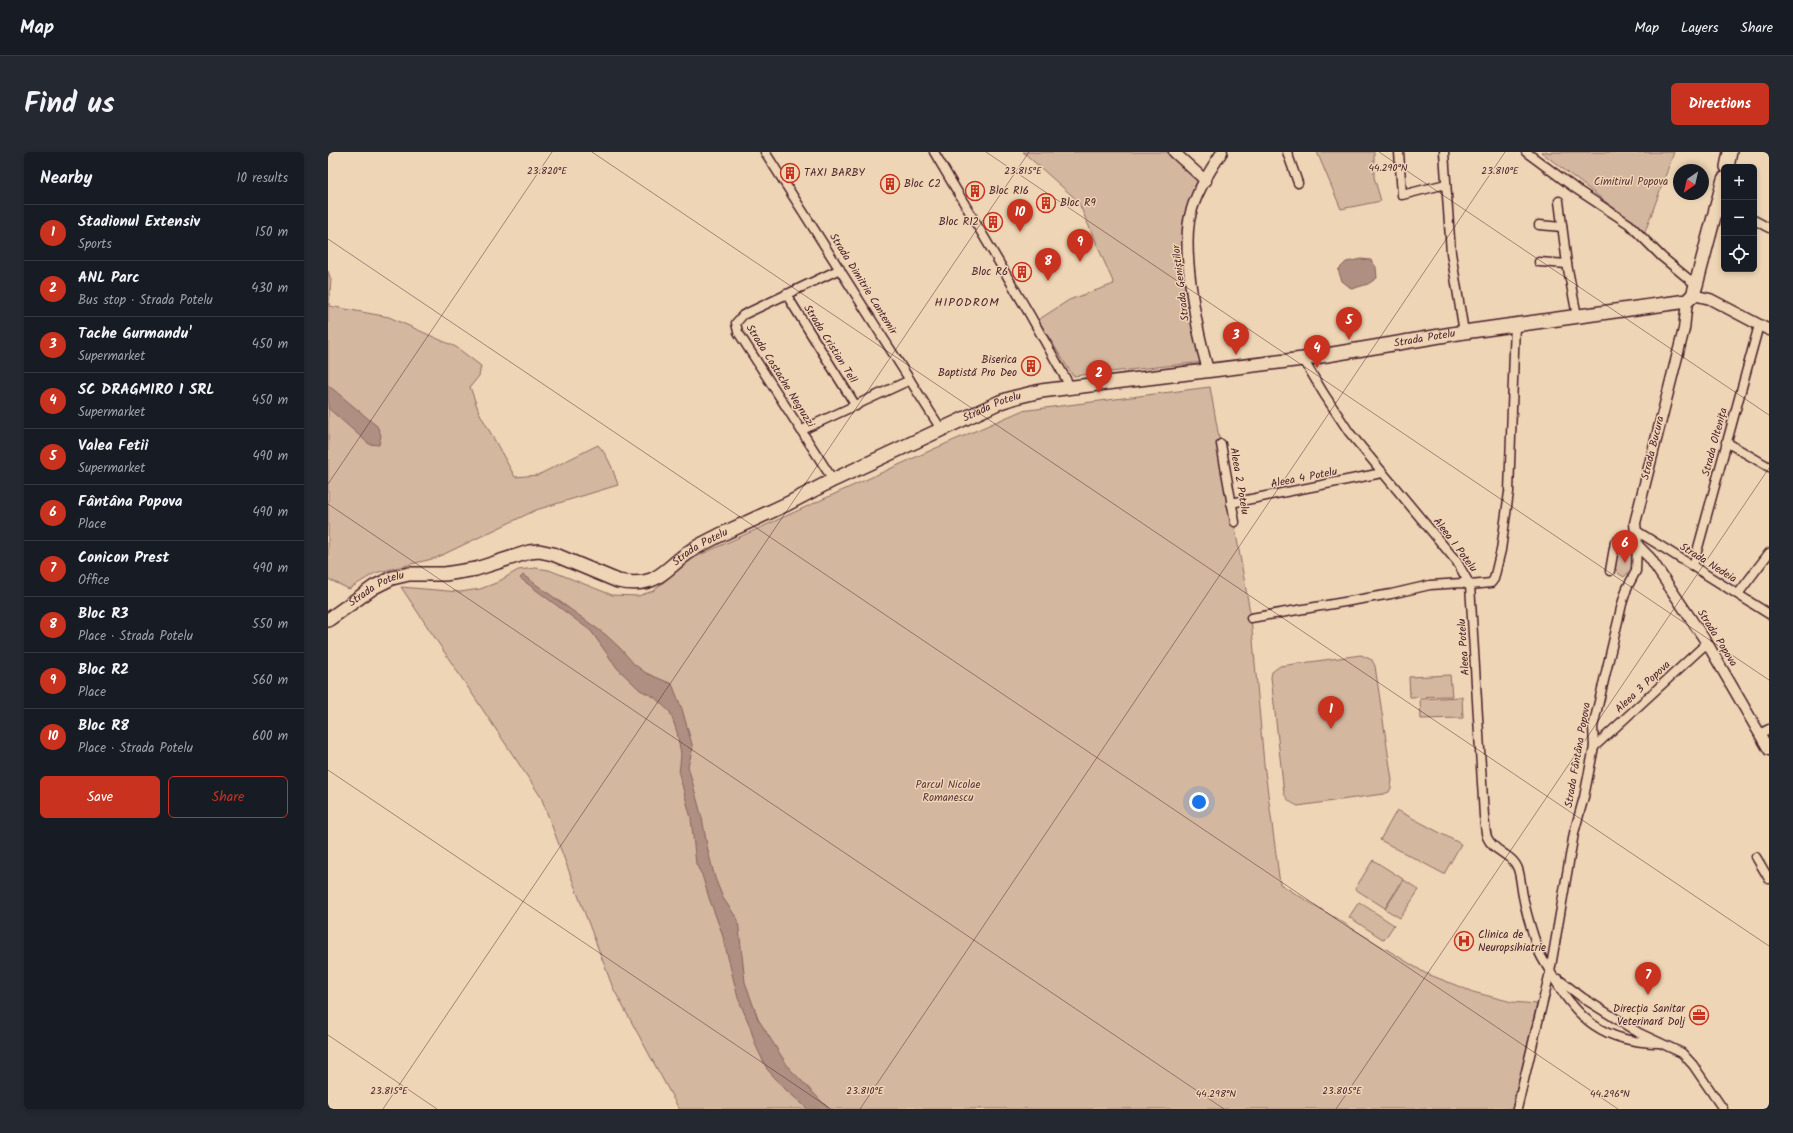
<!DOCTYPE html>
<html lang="en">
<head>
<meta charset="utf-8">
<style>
  :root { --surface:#171b24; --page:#242831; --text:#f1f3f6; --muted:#9ea1a6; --line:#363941; --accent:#c8321e }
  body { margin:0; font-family:Kalam,sans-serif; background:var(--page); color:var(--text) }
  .controls { position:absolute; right:12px; top:12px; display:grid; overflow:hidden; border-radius:6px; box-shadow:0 2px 6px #0003 }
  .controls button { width:36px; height:36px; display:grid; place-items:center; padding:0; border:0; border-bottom:1px solid var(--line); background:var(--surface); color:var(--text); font:20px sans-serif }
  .compass { position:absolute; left:1345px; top:12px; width:36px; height:36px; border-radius:50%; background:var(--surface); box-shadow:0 2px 6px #0003; rotate:214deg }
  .you { position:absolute; left:871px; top:650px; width:14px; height:14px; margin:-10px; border:3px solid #fff; border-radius:50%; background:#1a73e8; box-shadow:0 0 0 6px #1a73e833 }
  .badge { display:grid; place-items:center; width:26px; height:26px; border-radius:50%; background:var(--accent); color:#fff; font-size:13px; font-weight:700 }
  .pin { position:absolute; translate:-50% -33px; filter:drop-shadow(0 1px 2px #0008) }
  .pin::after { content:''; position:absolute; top:21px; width:14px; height:12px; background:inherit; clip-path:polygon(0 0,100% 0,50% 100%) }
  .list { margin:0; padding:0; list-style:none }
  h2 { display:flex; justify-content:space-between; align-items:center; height:52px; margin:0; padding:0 16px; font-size:17px }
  h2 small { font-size:13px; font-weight:400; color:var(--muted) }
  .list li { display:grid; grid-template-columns:26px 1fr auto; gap:12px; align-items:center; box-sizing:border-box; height:56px; padding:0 16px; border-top:1px solid var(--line) }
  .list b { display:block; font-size:15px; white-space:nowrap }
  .list p { margin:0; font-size:13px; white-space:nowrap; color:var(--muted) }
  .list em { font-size:13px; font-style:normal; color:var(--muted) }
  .actions { display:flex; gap:8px; padding:12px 16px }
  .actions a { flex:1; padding:9px 0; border:1px solid var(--accent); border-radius:6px; text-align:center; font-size:14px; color:var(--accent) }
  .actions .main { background:var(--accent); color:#fff }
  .icon { flex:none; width:22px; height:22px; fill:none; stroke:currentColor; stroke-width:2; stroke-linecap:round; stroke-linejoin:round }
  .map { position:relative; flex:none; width:1441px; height:957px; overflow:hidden; border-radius:6px }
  header { display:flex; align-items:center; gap:24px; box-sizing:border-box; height:56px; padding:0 20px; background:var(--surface); border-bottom:1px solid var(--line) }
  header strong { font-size:19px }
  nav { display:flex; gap:22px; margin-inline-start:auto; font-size:14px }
  .intro { display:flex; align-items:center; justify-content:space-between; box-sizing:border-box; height:96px; padding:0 24px }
  h1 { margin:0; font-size:28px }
  .button { padding:10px 18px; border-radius:6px; background:var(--accent); color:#fff; font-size:14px; font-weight:700 }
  main { display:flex; gap:24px; padding:0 24px }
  aside { flex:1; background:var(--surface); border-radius:6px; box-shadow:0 2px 6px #0003 }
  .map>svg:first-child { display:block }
  .green { fill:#d3b79f; stroke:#8e6b65 }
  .water { fill:#af8f81; stroke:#87625f }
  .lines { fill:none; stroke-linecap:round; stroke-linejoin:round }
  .minor-casing { stroke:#4a1f2b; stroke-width:11 }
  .tertiary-casing { stroke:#4a1f2b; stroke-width:13 }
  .primary-casing { stroke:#4a1f2b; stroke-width:16 }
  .minor { stroke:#eed5b5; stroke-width:8 }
  .tertiary { stroke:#eed5b5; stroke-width:10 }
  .primary { stroke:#eed5b5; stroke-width:13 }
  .ticks { fill:none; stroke:#4a1f2b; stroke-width:1; stroke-opacity:0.45 }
  .labels { text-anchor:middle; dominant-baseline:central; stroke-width:3; stroke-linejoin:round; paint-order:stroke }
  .poi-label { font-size:11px; fill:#4a1f2b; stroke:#eed5b5; text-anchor:start }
  .park-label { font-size:11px; fill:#5f363c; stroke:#eed5b5 }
  .street-label { font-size:11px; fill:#4a1f2b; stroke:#eed5b5 }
  .neighbourhood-label { font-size:12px; letter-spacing:1px; fill:#4a1f2b; stroke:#eed5b5 }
  .ticks-label { font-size:10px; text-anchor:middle; fill:#4a1f2b; stroke:#eed5b5; stroke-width:3; stroke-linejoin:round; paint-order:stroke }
</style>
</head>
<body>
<header>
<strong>Map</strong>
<nav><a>Map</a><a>Layers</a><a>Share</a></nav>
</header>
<div class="intro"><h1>Find us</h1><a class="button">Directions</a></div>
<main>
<aside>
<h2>Nearby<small>10 results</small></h2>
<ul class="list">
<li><span class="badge">1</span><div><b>Stadionul Extensiv</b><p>Sports</p></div><em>150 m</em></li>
<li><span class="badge">2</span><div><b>ANL Parc</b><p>Bus stop · Strada Potelu</p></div><em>430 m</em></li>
<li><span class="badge">3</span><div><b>Tache Gurmandu'</b><p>Supermarket</p></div><em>450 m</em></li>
<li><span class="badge">4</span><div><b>SC DRAGMIRO 1 SRL</b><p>Supermarket</p></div><em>450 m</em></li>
<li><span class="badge">5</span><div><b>Valea Fetii</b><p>Supermarket</p></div><em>490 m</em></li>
<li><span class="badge">6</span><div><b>Fântâna Popova</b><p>Place</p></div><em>490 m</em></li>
<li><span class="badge">7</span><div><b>Conicon Prest</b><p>Office</p></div><em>490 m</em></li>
<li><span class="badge">8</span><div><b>Bloc R3</b><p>Place · Strada Potelu</p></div><em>550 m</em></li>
<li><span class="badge">9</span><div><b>Bloc R2</b><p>Place</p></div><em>560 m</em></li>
<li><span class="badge">10</span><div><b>Bloc R8</b><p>Place · Strada Potelu</p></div><em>600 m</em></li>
</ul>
<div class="actions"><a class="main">Save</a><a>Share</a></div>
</aside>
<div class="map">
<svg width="1441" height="957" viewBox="0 0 1441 957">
  <rect width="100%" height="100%" fill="#eed5b5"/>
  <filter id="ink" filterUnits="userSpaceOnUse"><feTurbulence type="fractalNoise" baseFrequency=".025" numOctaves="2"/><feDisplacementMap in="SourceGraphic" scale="8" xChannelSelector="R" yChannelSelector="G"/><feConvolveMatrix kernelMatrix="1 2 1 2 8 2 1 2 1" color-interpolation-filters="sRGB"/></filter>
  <g filter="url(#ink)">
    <g class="green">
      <path d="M695,0H843L872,28L859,60L875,210L745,224L710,168L741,148L786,132L750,49Z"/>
      <path d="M989,0H1046V25L1053,49L1013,57Z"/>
      <path d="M1213,0H1346L1317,80Z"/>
      <path d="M0,119L3,128L1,154L61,165L128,195L153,214L151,224L142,235L151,260L187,325L210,323L270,293C281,305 285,318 290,333L208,358L108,406L47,421L21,437L0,427Z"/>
      <path d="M882,235L923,466L936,612L952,732L1097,821L1145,840L1184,850L1209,852L1184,957H351L285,836L213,645L73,435L132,440L152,437L168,431L190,418L208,416L221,418L284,443L310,444L325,439L363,407L608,296L693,259Z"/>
      <path d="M1290,392L1300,394C1306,410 1308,412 1296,425L1291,422L1285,413Z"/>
      <path d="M1033,503L1044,508L1047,514L1064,628L1063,636L1061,640L1055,642L970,654C963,651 959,648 956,641L943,525L944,520L952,514Z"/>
      <path d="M1122,523L1124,544L1082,545L1081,525Z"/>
      <path d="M1134,545L1135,566L1093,567L1092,547Z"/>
      <path d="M1069,658L1133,692L1116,722L1052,688Z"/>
      <path d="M1045,708L1075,727L1057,756L1027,737Z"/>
      <path d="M1076,728L1091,738L1072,766L1057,757Z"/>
      <path d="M1031,750L1066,773L1056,788L1021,765Z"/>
    </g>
    <g class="water">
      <path d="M1033,107L1043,108L1048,115L1049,126L1040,132L1024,137L1014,129L1010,118L1018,110Z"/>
      <path d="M0,233L49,274L53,283L51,293L41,292L0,256Z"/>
      <path d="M195,423L278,483L292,496L306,512L318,521L344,532L354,557L365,596L360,614L374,666L380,699L387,726L395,746L410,768L417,830L430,867L461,916L501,957H480L458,938L439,917L428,894L421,872L410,846L394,781L381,746L374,723L368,712L363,666L351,622L353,602L349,580L342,560L326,545L312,538L289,516L263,479L192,426Z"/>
    </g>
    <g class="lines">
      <g class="minor-casing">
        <g id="minor">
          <path d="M437,0L613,277"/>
          <path d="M606,0L702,163L743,236"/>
          <path d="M959,0L970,31"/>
          <path d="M1071,0L1074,43L1118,32"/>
          <path d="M1116,0L1123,101L1136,180"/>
          <path d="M1198,0L1248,37L1301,72L1334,105L1368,133"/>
          <path d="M1231,49L1239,112L1249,164"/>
          <path d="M1426,68L1441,76"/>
          <path d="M1211,73L1234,75"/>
          <path d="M1211,110L1239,112"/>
          <path d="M458,142L528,254"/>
          <path d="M975,207L996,242L1021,280L1129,410L1142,433L1156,664C1157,670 1157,679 1159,685C1165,700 1185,702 1190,717C1193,726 1193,735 1195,744C1198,761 1205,783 1211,800C1214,807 1219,814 1223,821C1248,867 1277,891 1331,891"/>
          <path d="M474,278L582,228"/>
          <path d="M1398,290L1441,315"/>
          <path d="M893,292L907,370"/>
          <path d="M505,328L410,180L408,171L415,163L512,117"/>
          <path d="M903,351L1054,321"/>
          <path d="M1307,378L1441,462"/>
          <path d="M1365,414L1431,173"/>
          <path d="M1410,442L1441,401"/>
          <path d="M923,466L1063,442L1102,433L1134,431L1142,433L1163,431L1166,427L1173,398L1181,340L1187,172"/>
          <path d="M1433,581L1441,577"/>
          <path d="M1266,595L1379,491"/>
          <path d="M1428,705L1441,727"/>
          <path d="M1230,827L1255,846L1311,881L1354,901L1365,913L1395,957"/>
          <path d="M1189,957L1222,820L1246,681L1256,645L1266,595L1265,575L1294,452L1299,436L1308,419L1309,393L1290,389L1287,390L1282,419"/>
        </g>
      </g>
      <g class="tertiary-casing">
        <g id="tertiary">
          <path d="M846,0L878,29"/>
          <path d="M1365,143L1382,147L1441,178"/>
          <path d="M1359,149L1356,177L1307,371L1309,393L1322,406L1379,491L1441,598"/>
          <path d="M880,218C869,180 855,107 861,69C865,45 881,20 894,0"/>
        </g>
      </g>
      <g class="primary-casing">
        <g id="primary">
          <path d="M1399,15L1402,0"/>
          <path id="s1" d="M0,468L46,435L64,426L81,422H117L148,417L201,400L211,399L225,402L290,429C331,437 335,417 364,398C373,392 383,388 392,383L459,352L505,328L672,250L688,245L713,239L975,207L1136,180L1359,149L1365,143L1368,133L1396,27"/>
        </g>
      </g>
      <use href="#minor" class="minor"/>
      <use href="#tertiary" class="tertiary"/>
      <use href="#primary" class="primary"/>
    </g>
  </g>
  <path class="ticks" d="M264,0L1441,794M658,0L1441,528M1051,0L1441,263M0,87L1290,957M0,332L224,0M0,352L896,957M0,618L503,957M0,883L109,957M55,957L701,0M532,957L1177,0M1008,957L1441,316"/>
  <defs>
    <g id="building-ring" transform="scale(1)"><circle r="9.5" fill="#eed5b5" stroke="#c8321e" stroke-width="1.5"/><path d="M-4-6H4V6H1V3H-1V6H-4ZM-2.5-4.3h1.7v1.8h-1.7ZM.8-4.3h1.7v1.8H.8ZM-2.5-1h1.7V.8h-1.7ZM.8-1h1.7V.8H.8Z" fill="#c8321e"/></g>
    <g id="hospital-ring" transform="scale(1)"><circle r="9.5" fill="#eed5b5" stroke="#c8321e" stroke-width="1.5"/><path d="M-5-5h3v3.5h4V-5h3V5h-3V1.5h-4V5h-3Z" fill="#c8321e"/></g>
    <g id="office-ring" transform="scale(1)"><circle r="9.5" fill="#eed5b5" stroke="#c8321e" stroke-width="1.5"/><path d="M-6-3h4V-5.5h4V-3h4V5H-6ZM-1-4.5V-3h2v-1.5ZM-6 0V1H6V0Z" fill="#c8321e"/></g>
  </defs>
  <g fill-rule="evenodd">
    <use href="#building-ring" x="462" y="21"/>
    <use href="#building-ring" x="562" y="32"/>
    <use href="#building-ring" x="647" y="39"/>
    <use href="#building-ring" x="718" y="51"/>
    <use href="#building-ring" x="665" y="70"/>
    <use href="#building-ring" x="694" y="120"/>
    <use href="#building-ring" x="703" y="214"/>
    <use href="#hospital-ring" x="1136" y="789"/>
    <use href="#office-ring" x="1371" y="863"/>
  </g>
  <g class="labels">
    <g class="poi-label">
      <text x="476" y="21">TAXI BARBY</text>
      <text x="576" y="32">Bloc C2</text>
      <text x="661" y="39">Bloc R16</text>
      <text x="732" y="51">Bloc R9</text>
      <text x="651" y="70" text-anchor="end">Bloc R12</text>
      <text x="680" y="120" text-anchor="end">Bloc R6</text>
      <text x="689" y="208" text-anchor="end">Biserica<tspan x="689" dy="13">Baptistă Pro Deo</tspan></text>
      <text x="1150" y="783">Clinica de<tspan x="1150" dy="13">Neuropsihiatrie</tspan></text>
      <text x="1357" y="857" text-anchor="end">Direcția Sanitar<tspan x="1357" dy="13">Veterinară Dolj</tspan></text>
    </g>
    <g class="park-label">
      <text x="1303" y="30">Cimitirul Popova</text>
      <text x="620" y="633">Parcul Nicolae<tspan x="620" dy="13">Romanescu</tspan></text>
    </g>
    <g class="street-label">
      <text transform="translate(853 131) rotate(-97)">Strada Geniștilor</text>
      <text transform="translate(535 132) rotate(58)">Strada Dimitrie Cantemir</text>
      <text stroke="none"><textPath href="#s1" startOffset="1168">Strada Potelu</textPath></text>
      <text transform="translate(502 192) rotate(58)">Strada Cristian Tell</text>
      <text transform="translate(452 224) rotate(58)">Strada Costache Negruzzi</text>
      <text stroke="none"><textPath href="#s1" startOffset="729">Strada Potelu</textPath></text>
      <text transform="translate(1387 290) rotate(-75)">Strada Oltenița</text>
      <text transform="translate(1325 296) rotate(-76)">Strada Bucura</text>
      <text transform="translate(976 326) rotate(-11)">Aleea 4 Potelu</text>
      <text transform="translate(911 329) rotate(80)">Aleea 2 Potelu</text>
      <text transform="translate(1127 393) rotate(53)">Aleea 1 Potelu</text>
      <text stroke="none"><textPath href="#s1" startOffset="405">Strada Potelu</textPath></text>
      <text transform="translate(1380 411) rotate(32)">Strada Nedeia</text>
      <text stroke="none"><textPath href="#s1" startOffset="58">Strada Potelu</textPath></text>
      <text transform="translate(1389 486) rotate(58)">Strada Popova</text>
      <text transform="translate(1136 495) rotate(-94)">Aleea Potelu</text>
      <text transform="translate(1315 535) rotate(-43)">Aleea 3 Popova</text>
      <text transform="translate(1250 603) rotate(-80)">Strada Fântâna Popova</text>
    </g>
    <g class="neighbourhood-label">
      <text x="639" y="150">HIPODROM</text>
    </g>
  </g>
  <g class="ticks-label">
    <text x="1060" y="19">44.290°N</text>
    <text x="219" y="22">23.820°E</text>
    <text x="695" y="22">23.815°E</text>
    <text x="1172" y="22">23.810°E</text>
    <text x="61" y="942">23.815°E</text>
    <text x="537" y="942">23.810°E</text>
    <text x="1014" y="942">23.805°E</text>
    <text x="888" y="945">44.298°N</text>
    <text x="1282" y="945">44.296°N</text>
  </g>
</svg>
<div class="controls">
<button>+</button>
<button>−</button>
<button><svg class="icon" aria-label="locate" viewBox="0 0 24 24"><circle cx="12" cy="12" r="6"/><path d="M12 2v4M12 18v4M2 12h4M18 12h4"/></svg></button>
</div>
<svg class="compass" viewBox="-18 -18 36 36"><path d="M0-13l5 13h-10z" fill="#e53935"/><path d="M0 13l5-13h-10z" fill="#9ea1a6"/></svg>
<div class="you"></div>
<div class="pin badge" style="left:1003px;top:577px">1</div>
<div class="pin badge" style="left:771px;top:241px">2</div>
<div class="pin badge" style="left:908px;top:203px">3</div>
<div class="pin badge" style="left:989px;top:216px">4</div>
<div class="pin badge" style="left:1021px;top:188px">5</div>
<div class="pin badge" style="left:1297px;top:411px">6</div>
<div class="pin badge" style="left:1320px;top:843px">7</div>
<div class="pin badge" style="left:720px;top:129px">8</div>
<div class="pin badge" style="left:752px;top:110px">9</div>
<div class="pin badge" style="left:692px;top:80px">10</div>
</div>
</main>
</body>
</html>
